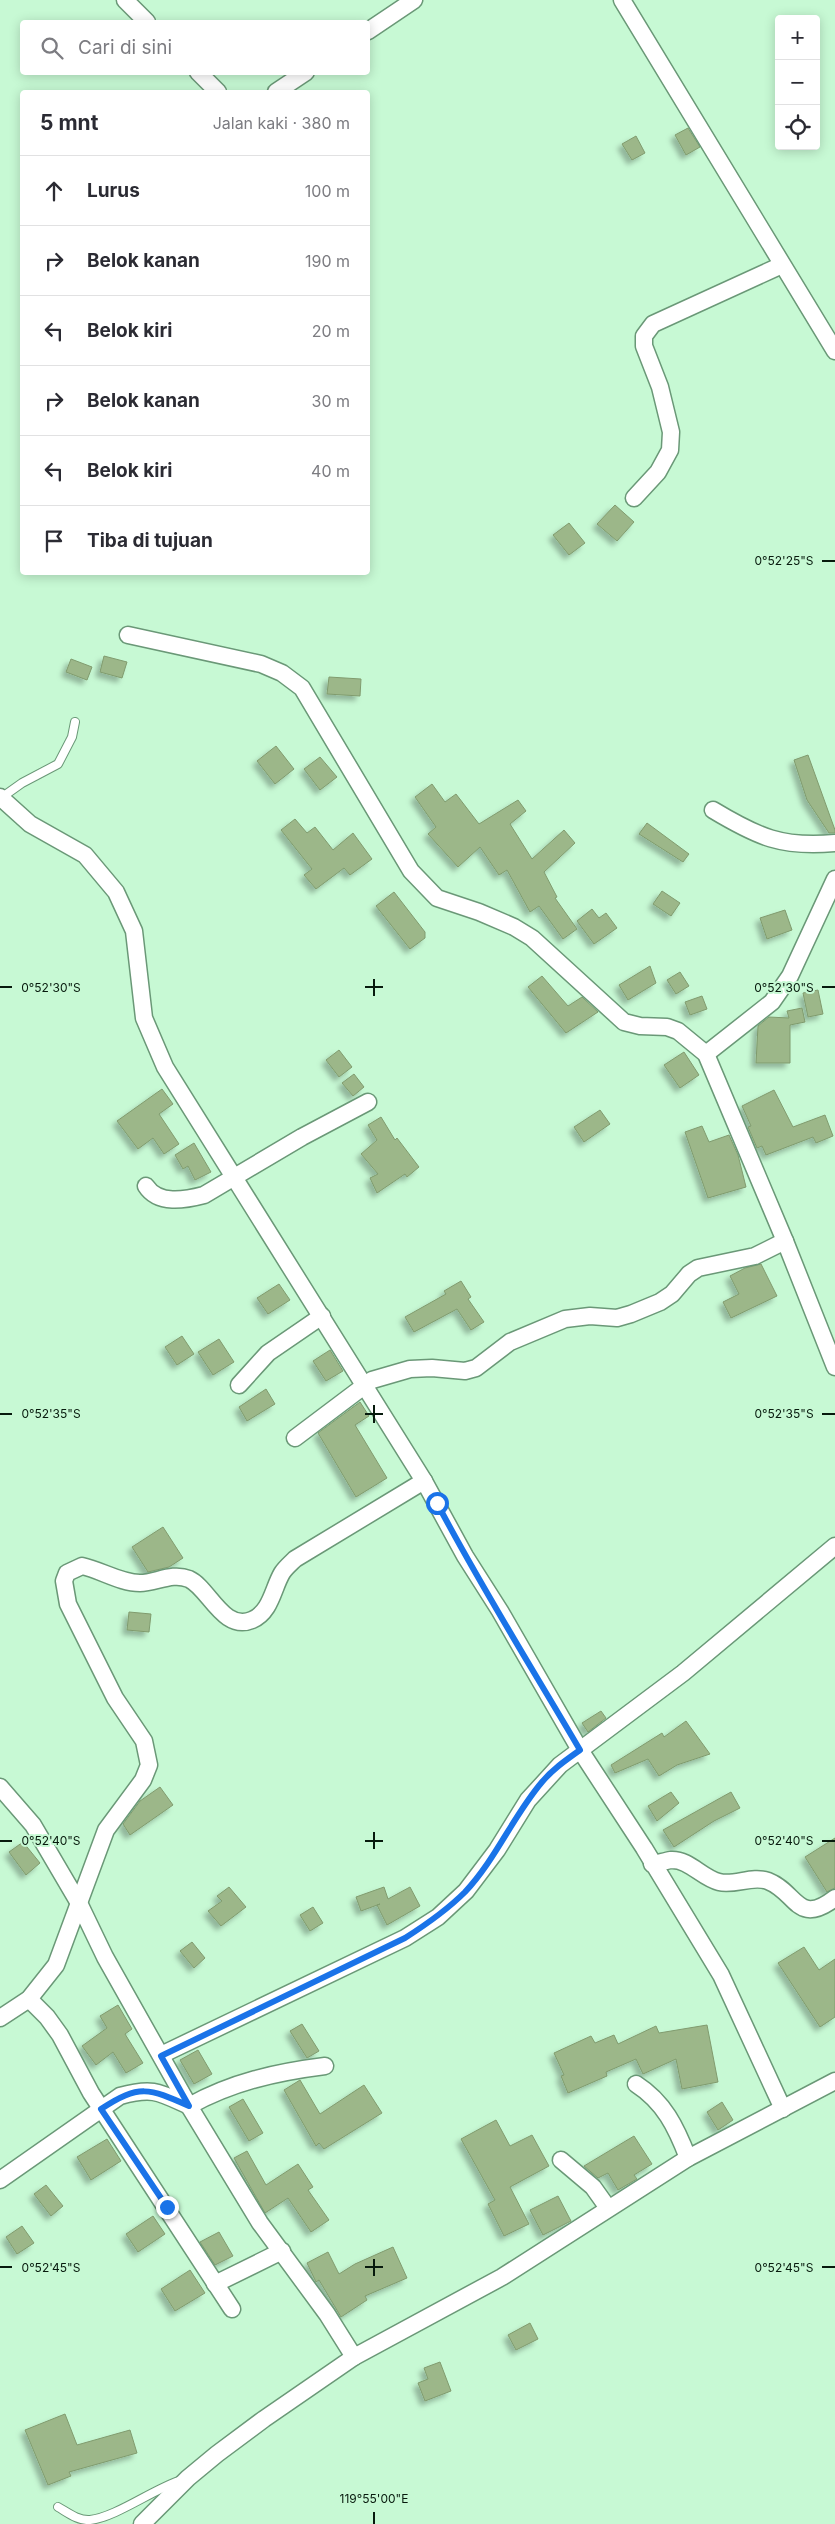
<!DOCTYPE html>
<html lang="id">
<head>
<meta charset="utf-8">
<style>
  :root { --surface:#fff; --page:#f2f2f3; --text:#2b2b33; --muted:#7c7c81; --line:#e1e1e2 }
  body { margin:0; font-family:Inter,sans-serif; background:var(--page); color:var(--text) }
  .controls { position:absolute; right:15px; top:15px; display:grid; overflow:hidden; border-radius:5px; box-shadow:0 2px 12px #0003 }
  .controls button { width:45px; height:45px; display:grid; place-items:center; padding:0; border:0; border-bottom:1px solid var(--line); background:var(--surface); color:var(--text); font:25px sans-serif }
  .stop { position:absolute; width:15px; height:15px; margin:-11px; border:4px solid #1a73e8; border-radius:50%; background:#fff }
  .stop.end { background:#1a73e8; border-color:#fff; box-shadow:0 1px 5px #0008 }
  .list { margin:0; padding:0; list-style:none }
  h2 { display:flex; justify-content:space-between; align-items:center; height:65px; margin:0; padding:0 20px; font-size:21px }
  h2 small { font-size:16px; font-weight:400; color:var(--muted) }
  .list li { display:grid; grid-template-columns:32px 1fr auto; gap:15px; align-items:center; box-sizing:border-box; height:70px; padding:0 20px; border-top:1px solid var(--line) }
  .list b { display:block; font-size:19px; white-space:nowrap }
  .list em { font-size:16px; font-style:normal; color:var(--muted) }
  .icon { flex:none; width:28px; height:28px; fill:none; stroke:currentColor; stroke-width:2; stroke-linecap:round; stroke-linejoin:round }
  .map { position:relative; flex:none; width:835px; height:2524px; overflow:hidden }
  .search { position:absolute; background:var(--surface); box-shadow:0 2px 12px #0003; left:20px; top:20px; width:350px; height:55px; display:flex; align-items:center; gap:12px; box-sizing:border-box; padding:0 18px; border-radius:5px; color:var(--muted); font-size:19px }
  .panel { position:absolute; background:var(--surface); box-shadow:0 2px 12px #0003; left:20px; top:90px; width:350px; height:485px; border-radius:5px }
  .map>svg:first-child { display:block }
  .building { fill:#9cb789; stroke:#809b6e; filter:url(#shadow) }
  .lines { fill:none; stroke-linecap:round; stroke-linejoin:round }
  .lane-casing { stroke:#6a9877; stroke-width:10 }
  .street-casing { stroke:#6a9877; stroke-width:19 }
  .lane { stroke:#fff; stroke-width:8 }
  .street { stroke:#fff; stroke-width:16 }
  .route { stroke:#1a73e8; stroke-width:6 }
  .ticks { fill:none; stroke:#071a0d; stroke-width:2 }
  .ticks-label { font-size:12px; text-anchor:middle; fill:#071a0d; stroke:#c7f9d4; stroke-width:4; stroke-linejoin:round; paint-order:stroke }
</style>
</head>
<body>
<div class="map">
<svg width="835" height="2524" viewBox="0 0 835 2524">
  <defs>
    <filter id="shadow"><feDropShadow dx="-4.5" dy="4.5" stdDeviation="2.5" flood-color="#0004"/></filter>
  </defs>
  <rect width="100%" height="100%" fill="#c7f9d4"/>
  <g class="building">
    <path d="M688,128L700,147L686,155L675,135Z"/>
    <path d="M636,136L645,153L632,160L622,144Z"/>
    <path d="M615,505L634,522L617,541L597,524Z"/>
    <path d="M569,523L585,543L569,555L553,535Z"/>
    <path d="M104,656L127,662L122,678L100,672Z"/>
    <path d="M71,659L92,667L87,680L66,672Z"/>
    <path d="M329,677L361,679L360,696L327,694Z"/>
    <path d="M276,746L294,769L275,784L257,761Z"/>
    <path d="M808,755L835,830V833H829L807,800L794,760Z"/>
    <path d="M320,757L337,777L320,790L304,769Z"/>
    <path d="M432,784L445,802L456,794L479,824L518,800L526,811L510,824L532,859L564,830L575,843L544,872L557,897L555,898L577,929L563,939L539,906L530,912L507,870L499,875L480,847L458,867L428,834L436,827L415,797Z"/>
    <path d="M295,819L307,833L315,827L333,850L353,833L372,859L350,875L344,868L316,889L304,875L312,869L281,830Z"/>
    <path d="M647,823L689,854L683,862L639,834Z"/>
    <path d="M662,891L680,903L671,916L653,904Z"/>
    <path d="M394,892L425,932V938L410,949L376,906Z"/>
    <path d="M592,909L599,918L606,913L617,928L594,944L577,921Z"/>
    <path d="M785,910L792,930L767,939L760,918Z"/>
    <path d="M650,966L656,983L628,1000L619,985Z"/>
    <path d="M680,972L689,986L676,994L667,980Z"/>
    <path d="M542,976L568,1006L582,997L598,1012L566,1033L528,987Z"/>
    <path d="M818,990L823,1014L808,1017L803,993Z"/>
    <path d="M702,996L707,1009L690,1015L685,1002Z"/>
    <path d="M802,1008L805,1022L790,1025V1063H756L758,1026L769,1017L789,1018L787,1011Z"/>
    <path d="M339,1050L352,1067L339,1077L326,1060Z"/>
    <path d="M684,1052L699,1075L680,1088L664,1065Z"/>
    <path d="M354,1074L364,1087L353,1096L342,1083Z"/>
    <path d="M162,1089L173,1104L159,1114L179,1144L164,1154L153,1138L138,1149L117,1121Z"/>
    <path d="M774,1090L793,1127L825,1115L833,1136L816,1143L813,1137L766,1155L762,1146L757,1148L748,1127L751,1126L742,1106Z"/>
    <path d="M600,1110L610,1124L584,1142L574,1127Z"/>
    <path d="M381,1117L395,1140L397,1138L419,1167L407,1177L405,1174L377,1193L370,1178L378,1174L361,1154L377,1140L368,1125Z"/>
    <path d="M702,1126L709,1142L729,1135L738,1155L746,1187L708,1198L685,1132Z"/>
    <path d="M194,1143L211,1172L195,1180L188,1166L183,1169L175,1155Z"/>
    <path d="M761,1264L777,1296L731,1318L723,1302L739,1294L730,1276L745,1268Z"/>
    <path d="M461,1281L471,1297L468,1299L484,1322L471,1330L457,1309L414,1332L405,1317L446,1294L444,1291Z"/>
    <path d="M279,1284L290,1300L268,1314L257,1298Z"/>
    <path d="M182,1336L194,1354L177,1365L165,1347Z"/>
    <path d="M219,1339L234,1362L213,1375L198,1352Z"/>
    <path d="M330,1350L343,1371L326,1381L313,1361Z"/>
    <path d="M266,1389L275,1404L247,1421L239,1407Z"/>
    <path d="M360,1402L369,1416L355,1425L387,1478L356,1497L318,1433Z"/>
    <path d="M163,1527L183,1558L169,1567L148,1572L132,1547Z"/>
    <path d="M129,1612L151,1614L149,1632L127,1630Z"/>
    <path d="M601,1711L606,1718L588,1732L582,1723Z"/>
    <path d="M686,1721L710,1754L677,1765L659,1776L648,1759L615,1773L611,1765L662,1733L664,1737Z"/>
    <path d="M160,1787L173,1805L130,1835L123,1824L140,1801Z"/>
    <path d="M671,1792L679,1803L657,1821L648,1806Z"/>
    <path d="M731,1792L740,1808L714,1821L674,1847L663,1830Z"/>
    <path d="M835,1838V1888L827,1892L805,1857Z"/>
    <path d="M23,1842L40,1863L26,1875L9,1852Z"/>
    <path d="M229,1887L246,1907L221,1926L208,1911L222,1901L217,1896Z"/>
    <path d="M384,1887L388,1899L410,1887L420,1906L387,1925L377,1905L380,1904L361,1911L356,1897Z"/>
    <path d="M313,1907L323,1923L310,1931L300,1915Z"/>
    <path d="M192,1942L205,1958L194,1968L180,1951Z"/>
    <path d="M804,1947L819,1970L835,1959V2017L820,2027L778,1963Z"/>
    <path d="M118,2005L132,2029L125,2034L143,2063L126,2073L113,2052L96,2065L82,2046L107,2028L100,2016Z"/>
    <path d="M302,2024L319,2051L307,2058L290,2031Z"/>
    <path d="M707,2025L718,2082L682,2089L676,2059L643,2074L636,2059L606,2072L607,2076L568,2093L561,2076L564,2075L554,2053L591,2036L595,2043L614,2035L618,2044L656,2026L659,2033Z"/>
    <path d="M198,2050L212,2074L194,2084L180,2060Z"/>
    <path d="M300,2080L320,2114L364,2085L382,2113L324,2149L319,2143L316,2146L284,2090Z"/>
    <path d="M243,2099L263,2133L249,2141L229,2107Z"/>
    <path d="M722,2102L733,2120L718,2130L707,2112Z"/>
    <path d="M496,2120L510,2146L532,2135L549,2166L510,2187L529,2224L504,2236L488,2204L495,2200L461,2139Z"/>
    <path d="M634,2136L652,2164L634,2175L637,2179L618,2190L608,2173L598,2178L584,2166Z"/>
    <path d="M107,2139L121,2161L91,2180L77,2157Z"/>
    <path d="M247,2151L266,2185L298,2164L313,2187L308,2190L329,2220L311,2232L288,2198L265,2213L234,2158Z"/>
    <path d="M46,2185L63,2206L51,2216L34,2194Z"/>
    <path d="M558,2196L571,2221L543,2235L530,2210Z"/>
    <path d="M153,2216L165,2234L138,2252L126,2234Z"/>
    <path d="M22,2226L34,2243L17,2254L6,2237Z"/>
    <path d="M219,2232L233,2256L215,2265L200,2242Z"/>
    <path d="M393,2247L407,2278L365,2296L367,2300L341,2317L319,2280L316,2282L307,2263L328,2252L339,2274L355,2264Z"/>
    <path d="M190,2270L205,2293L175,2311L161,2289Z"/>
    <path d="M530,2323L538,2339L516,2350L508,2335Z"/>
    <path d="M440,2362L451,2391L425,2401L418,2383L428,2379L424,2368Z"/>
    <path d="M65,2414L77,2445L130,2430L137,2453L69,2472L71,2476L48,2485L25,2430Z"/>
  </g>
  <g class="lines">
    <g class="lane-casing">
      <g id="lane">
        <path d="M1,798L22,783L58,764L72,737L75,722"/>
        <path d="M58,2507C67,2512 78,2521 90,2520C116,2517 152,2490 179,2481"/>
      </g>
    </g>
    <g class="street-casing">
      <g id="street">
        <path d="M125,0L147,22"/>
        <path d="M622,0L835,351"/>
        <path d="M368,31L414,0"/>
        <path d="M198,72L218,92"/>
        <path d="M276,92L306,72"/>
        <path d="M634,498L658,472L670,450L671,432L660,387L644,346V336L653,324L782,265"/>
        <path d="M128,635L261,664L282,673L302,688L411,871L437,898L479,912L514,927L532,938L624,1022L640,1026L667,1027L678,1031L706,1054L785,1241L835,1367"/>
        <path d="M0,797L30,824L85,855L116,892L134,931L144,1018L165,1067L424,1481L465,1556L500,1611L580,1750L644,1848L721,1975L783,2109"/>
        <path d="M713,810C758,837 782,848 835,843"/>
        <path d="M706,1054L772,1002L790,976L835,879"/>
        <path d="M146,1186C158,1205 185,1200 204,1195L302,1137L368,1102"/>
        <path d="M239,1385L268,1353L322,1316"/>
        <path d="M295,1438L372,1380L410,1369L432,1368L465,1371L476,1368L510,1342L565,1319L590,1316L617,1318L631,1314L660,1302L672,1294L689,1274L698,1268L755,1256L785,1241"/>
        <path d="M0,1787L33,1825L80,1905L105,1957L189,2106L260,2223L327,2314L354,2357"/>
        <path d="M652,1864C658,1863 665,1861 671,1860C689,1859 702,1878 719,1882C735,1886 752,1875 768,1881C797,1892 797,1927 835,1898"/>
        <path d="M29,1999L47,2017L60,2035L91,2093L232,2309"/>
        <path d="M0,2018L29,1999L56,1965L106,1830L143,1780L149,1765L144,1741L115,1698L68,1604L64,1581L67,1573L82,1566C101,1570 120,1583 140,1583C156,1583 172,1572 189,1579C209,1588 223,1632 252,1620C271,1612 273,1588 282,1573C285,1568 291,1563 295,1559L424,1481"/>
        <path d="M161,2055L405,1938L438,1917L466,1891L497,1850L528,1800L560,1765L683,1673L835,1546"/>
        <path d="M636,2084C664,2102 676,2127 688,2158"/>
        <path d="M561,2160L593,2187L608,2208"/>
        <path d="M0,2180L120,2096C153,2087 159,2092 189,2106C232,2082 277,2072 325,2066"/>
        <path d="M215,2284L282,2251"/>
        <path d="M142,2524L188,2478L217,2454L264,2419L354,2357L502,2277L688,2158L835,2081"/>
      </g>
    </g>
    <use href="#lane" class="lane"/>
    <use href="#street" class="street"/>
  </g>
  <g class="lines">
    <path class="route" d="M167,2207L101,2109C139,2084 149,2088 189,2106L161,2056L405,1938C427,1924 447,1910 465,1892C496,1859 513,1816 542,1782C553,1769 566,1760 580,1750C532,1668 481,1587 437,1503"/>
  </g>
  <path class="ticks" d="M822,561H835M374,979V996M0,987H12M365,987H383M822,987H835M374,1405V1423M0,1414H12M365,1414H383M822,1414H835M374,1832V1849M0,1841H12M365,1841H383M822,1841H835M374,2259V2276M0,2267H12M365,2267H383M822,2267H835M374,2512V2524"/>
  <g class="ticks-label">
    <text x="784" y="565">0°52'25"S</text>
    <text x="51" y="992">0°52'30"S</text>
    <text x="784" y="992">0°52'30"S</text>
    <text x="51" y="1418">0°52'35"S</text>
    <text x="784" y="1418">0°52'35"S</text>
    <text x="51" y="1845">0°52'40"S</text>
    <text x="784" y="1845">0°52'40"S</text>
    <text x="51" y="2272">0°52'45"S</text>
    <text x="784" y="2272">0°52'45"S</text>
    <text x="374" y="2503">119°55'00"E</text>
  </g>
</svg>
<div class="controls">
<button>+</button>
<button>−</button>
<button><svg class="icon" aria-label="locate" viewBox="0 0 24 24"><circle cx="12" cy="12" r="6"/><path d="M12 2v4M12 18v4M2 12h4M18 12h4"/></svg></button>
</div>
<div class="stop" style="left:437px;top:1503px"></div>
<div class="stop end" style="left:167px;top:2207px"></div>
<div class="search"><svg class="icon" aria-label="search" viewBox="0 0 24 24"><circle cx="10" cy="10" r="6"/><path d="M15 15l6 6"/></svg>Cari di sini</div>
<section class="panel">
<h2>5 mnt<small>Jalan kaki · 380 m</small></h2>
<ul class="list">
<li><svg class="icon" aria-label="ahead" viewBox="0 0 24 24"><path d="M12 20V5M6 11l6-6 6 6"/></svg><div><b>Lurus</b></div><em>100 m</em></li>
<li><svg class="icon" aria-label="right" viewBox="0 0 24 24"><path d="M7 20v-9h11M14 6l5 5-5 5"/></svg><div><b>Belok kanan</b></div><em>190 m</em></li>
<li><svg class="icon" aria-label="left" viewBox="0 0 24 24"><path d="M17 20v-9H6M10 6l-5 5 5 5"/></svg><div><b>Belok kiri</b></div><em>20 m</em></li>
<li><svg class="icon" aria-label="right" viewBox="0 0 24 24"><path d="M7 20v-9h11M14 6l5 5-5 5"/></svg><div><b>Belok kanan</b></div><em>30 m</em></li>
<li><svg class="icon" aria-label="left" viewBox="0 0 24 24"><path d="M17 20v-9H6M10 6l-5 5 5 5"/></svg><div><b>Belok kiri</b></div><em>40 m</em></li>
<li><svg class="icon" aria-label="arrive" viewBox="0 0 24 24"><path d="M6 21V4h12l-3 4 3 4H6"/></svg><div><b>Tiba di tujuan</b></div></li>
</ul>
</section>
</div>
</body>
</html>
